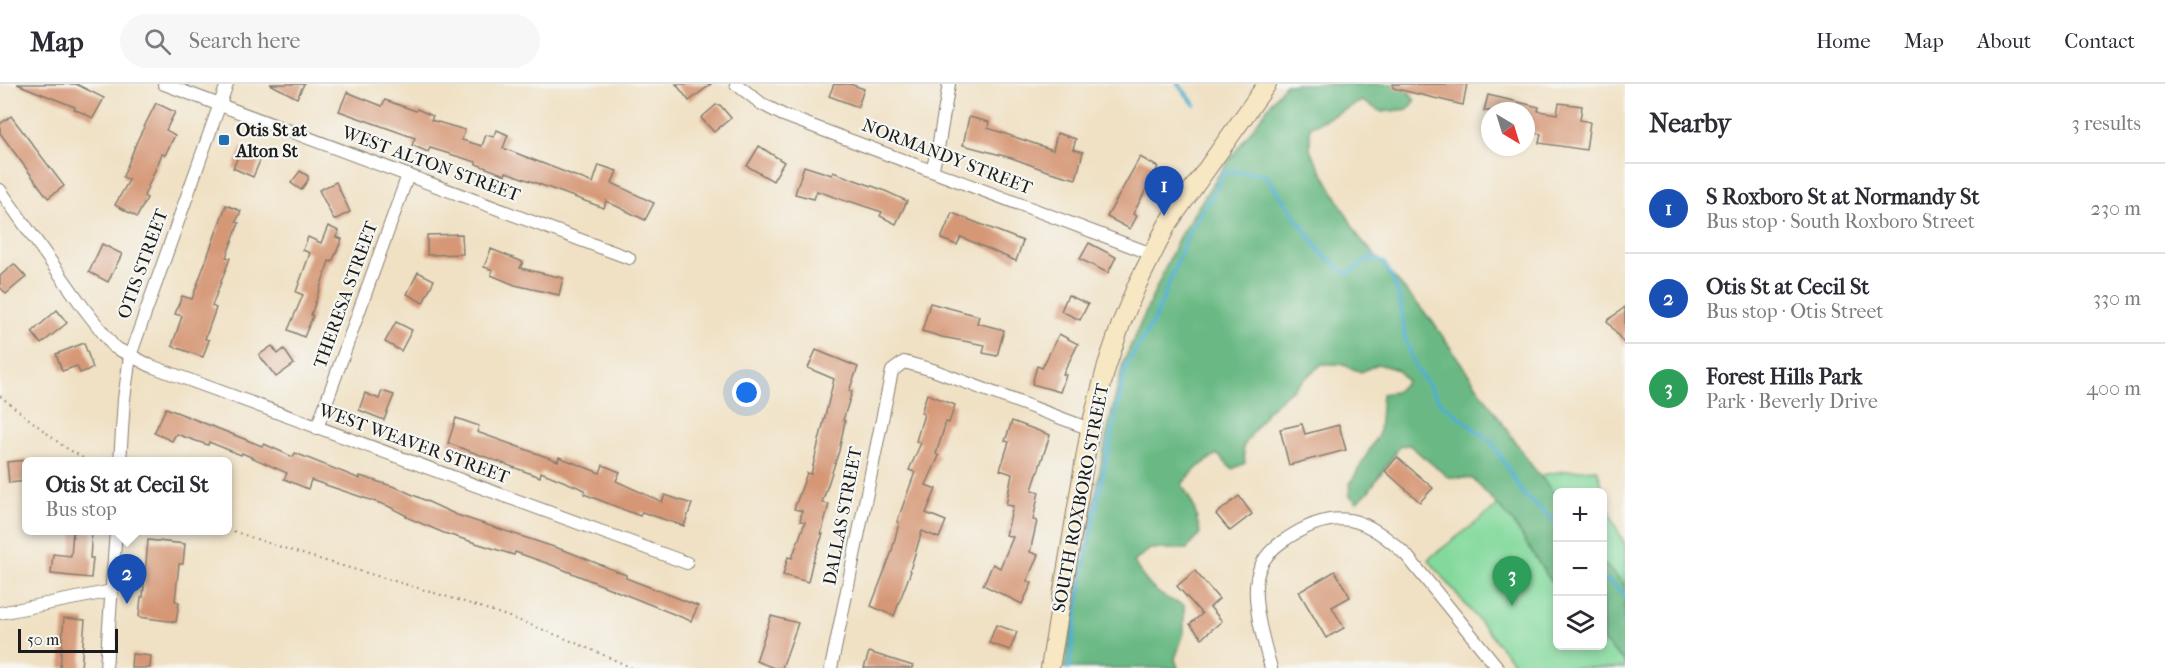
<!DOCTYPE html>
<html lang="en">
<head>
<meta charset="utf-8">
<style>
  :root { --surface:#fff; --page:#f7f7f7; --text:#2b2b33; --muted:#7c7c81; --line:#e1e1e2; --accent:#0b8043 }
  body { margin:0; font-family:"IM FELL French Canon",serif; background:var(--page); color:var(--text) }
  .controls { position:absolute; right:18px; bottom:18px; display:grid; overflow:hidden; border-radius:9px; box-shadow:0 3px 9px #0003 }
  .controls button { width:54px; height:54px; display:grid; place-items:center; padding:0; border:0; border-bottom:2px solid var(--line); background:var(--surface); color:var(--text); font:30px sans-serif }
  .compass { position:absolute; left:1481px; top:18px; width:54px; height:54px; border-radius:50%; background:var(--surface); box-shadow:0 3px 9px #0003; rotate:142deg }
  .scale { position:absolute; left:18px; bottom:15px; width:100px; box-sizing:border-box; padding-left:6px; border:3px solid #1c1c1c; border-top:0; font-size:16px; line-height:21px; white-space:nowrap; color:#1c1c1c; -webkit-text-stroke:4px #f6f6f2; paint-order:stroke }
  .you { position:absolute; left:747px; top:309px; width:21px; height:21px; margin:-15px; border:4px solid #fff; border-radius:50%; background:#1a73e8; box-shadow:0 0 0 9px #1a73e833 }
  .badge { display:grid; place-items:center; width:39px; height:39px; border-radius:50%; background:var(--accent); color:#fff; font-size:20px; font-weight:700 }
  .pin { position:absolute; translate:-50% -50px; filter:drop-shadow(0 2px 3px #0008) }
  .pin::after { content:''; position:absolute; top:32px; width:21px; height:18px; background:inherit; clip-path:polygon(0 0,100% 0,50% 100%) }
  .popup { position:absolute; left:22px; top:373px; width:210px; height:78px; box-sizing:border-box; display:grid; place-content:center; border-radius:9px; background:var(--surface); filter:drop-shadow(0 2px 4px #0005); font-size:20px; white-space:nowrap; color:var(--muted) }
  .popup b { font-size:22px; color:var(--text) }
  .popup::after { content:''; position:absolute; left:50%; top:100%; margin-left:-12px; border:12px solid transparent; border-top-color:var(--surface) }
  .list { margin:0; padding:0; list-style:none }
  h2 { display:flex; justify-content:space-between; align-items:center; height:78px; margin:0; padding:0 24px; font-size:26px }
  h2 small { font-size:20px; font-weight:400; color:var(--muted) }
  .list li { display:grid; grid-template-columns:39px 1fr auto; gap:18px; align-items:center; box-sizing:border-box; height:90px; padding:0 24px; border-top:2px solid var(--line) }
  .list b { display:block; font-size:22px; white-space:nowrap }
  .list p { margin:0; font-size:20px; white-space:nowrap; color:var(--muted) }
  .list em { font-size:20px; font-style:normal; color:var(--muted) }
  .icon { flex:none; width:33px; height:33px; fill:none; stroke:currentColor; stroke-width:2; stroke-linecap:round; stroke-linejoin:round }
  .map { position:relative; flex:none; width:1625px; height:584px; overflow:hidden }
  header { display:flex; align-items:center; gap:36px; box-sizing:border-box; height:84px; padding:0 30px; background:var(--surface); border-bottom:2px solid var(--line) }
  header strong { font-size:28px }
  nav { display:flex; gap:33px; margin-inline-start:auto; font-size:21px }
  .search { width:420px; height:54px; background:var(--page); display:flex; align-items:center; gap:15px; box-sizing:border-box; padding:0 21px; border-radius:33px; color:var(--muted); font-size:22px }
  main { display:flex }
  aside { flex:1; background:var(--surface) }
  .map>svg:first-child { display:block }
  .green { fill:#83d99c; stroke:#507a5c; stroke-width:1.5; fill-rule:evenodd }
  .forest { fill:#6ab984; stroke:#436a50; stroke-width:1.5 }
  .lines { fill:none; stroke-linecap:round; stroke-linejoin:round }
  .stream { stroke:#50afcf; stroke-width:4 }
  .building { fill:#d69776 }
  .street-casing { stroke:#867e70; stroke-width:14 }
  .secondary-casing { stroke:#867e70; stroke-width:20 }
  .path { stroke:#867e70; stroke-width:2; stroke-dasharray:1.5 4.5; stroke-linecap:butt }
  .street { stroke:#fff; stroke-width:12 }
  .secondary { stroke:#f8e7c3; stroke-width:18 }
  .poi-dot { fill:#1f6fb2; stroke:#f6f6f2; stroke-width:2 }
  .labels { text-anchor:middle; dominant-baseline:central; stroke-width:4.5; stroke-linejoin:round; paint-order:stroke }
  .poi-label { font-size:18px; font-weight:bold; fill:#1c1c1c; stroke:#f6f6f2; text-anchor:start }
  .street-label { font-size:18px; fill:#1c1c1c; stroke:#f6f6f2 }
</style>
</head>
<body>
<header>
<strong>Map</strong>
<div class="search"><svg class="icon" aria-label="search" viewBox="0 0 24 24"><circle cx="10" cy="10" r="6"/><path d="M15 15l6 6"/></svg>Search here</div>
<nav><a>Home</a><a>Map</a><a>About</a><a>Contact</a></nav>
</header>
<main>
<div class="map">
<svg width="1625" height="584" viewBox="0 0 1625 584">
  <rect width="100%" height="100%" fill="#f6f6f2"/>
  <filter id="ink" filterUnits="userSpaceOnUse"><feTurbulence type="fractalNoise" baseFrequency=".0167" numOctaves="2"/><feDisplacementMap in="SourceGraphic" scale="12" xChannelSelector="R" yChannelSelector="G"/><feConvolveMatrix kernelMatrix="1 2 1 2 8 2 1 2 1" color-interpolation-filters="sRGB"/></filter>
  <filter id="wash" filterUnits="userSpaceOnUse"><feTurbulence type="fractalNoise" baseFrequency=".008" numOctaves="4" result="noise"/><feDisplacementMap in="SourceGraphic" scale="24" xChannelSelector="R" yChannelSelector="G"/><feGaussianBlur stdDeviation="1.35" result="paint"/><feColorMatrix in="noise" values="0 0 0 0 0 0 0 0 0 0 0 0 0 0 0 0 0 1.4 0 .05"/><feComposite in="paint" operator="in"/></filter>
  <g filter="url(#wash)">
    <rect width="100%" height="100%" fill="#f0e1c4"/>
    <path class="green" d="M1597,385C1605,410 1611,438 1625,460V584H1518L1428,475L1537,392L1564,387ZM1558,408H1602V562H1558Z"/>
    <g class="forest">
      <path d="M1285,0H1403L1415,17L1409,25L1382,28L1362,17L1310,43V66L1359,153L1432,237L1532,382L1557,413V504L1546,490L1513,438L1473,395L1448,393L1409,361L1400,362L1368,408L1357,418L1349,411L1350,400L1379,349L1382,310L1395,308L1407,298L1398,286L1378,280L1361,288L1341,280H1322L1267,327L1243,363L1245,379L1232,385L1217,370L1197,384L1182,400L1194,423L1200,449L1187,465H1150L1134,478C1147,502 1158,513 1184,521V549L1175,575L1178,584H1064L1105,358L1123,279L1179,153L1217,93Z"/>
      <path d="M1603,479L1625,501V578L1603,557Z"/>
    </g>
    <g class="lines">
      <g class="stream">
        <path d="M1178,0L1195,21"/>
        <path d="M1602,497H1609L1625,511"/>
        <path d="M1069,584L1085,475L1126,283L1155,235L1188,151L1226,87L1265,90L1323,171L1348,190L1372,173L1384,179L1393,195L1400,216L1405,254L1416,284L1441,319L1492,359L1524,411L1558,440"/>
      </g>
    </g>
    <g id="blocks">
      <g class="building">
        <path d="M17,0H76L104,14L93,34L74,25L75,23Z"/>
        <path d="M270,0H304L297,14Z"/>
        <path d="M676,0H711L689,17Z"/>
        <path d="M834,0H850L864,5L858,23L829,12Z"/>
        <path d="M1393,0H1467L1463,21L1393,4Z"/>
        <path d="M347,8L382,22L385,16L416,27L417,25L433,32L431,36L465,46L462,56L482,62L486,51L494,53L497,46L508,51L503,64L593,99L599,81L617,87L612,99L654,119L645,136L606,117L604,124L506,88L505,91L476,80V78L430,64L428,68L412,61L415,54L339,27Z"/>
        <path d="M1488,11L1539,23L1538,27L1557,30L1559,19L1582,22L1580,36L1590,38L1586,66L1539,59L1541,50L1526,46V27H1484Z"/>
        <path d="M156,19L175,28L166,46L175,51L165,71L162,70L144,112L147,114L137,133L115,121L129,96L123,93L137,57Z"/>
        <path d="M716,21H720L731,34L714,48L701,34Z"/>
        <path d="M11,32L64,102L48,114L0,49V40Z"/>
        <path d="M969,33L989,38L988,44L1053,66L1057,49L1076,55L1073,65L1083,68L1076,95L1047,87L1012,74L963,61Z"/>
        <path d="M759,62L784,78L773,97L747,82Z"/>
        <path d="M242,63L262,72L253,93L233,84Z"/>
        <path d="M1140,73L1158,83L1133,130L1137,132L1130,145L1107,133Z"/>
        <path d="M804,82L832,91L833,88L883,106L907,117L896,140L880,132L882,128L849,117L848,118L817,107L814,115L795,110Z"/>
        <path d="M300,87L308,92V96L301,106L291,99Z"/>
        <path d="M336,98L350,128L334,136L319,106Z"/>
        <path d="M226,121L241,127L236,138L239,139L226,173L230,174L212,222L216,224L205,255L209,256L203,273L172,262L182,232L175,230L182,212L192,215Z"/>
        <path d="M952,129L1023,157L1016,177L961,153L957,161L941,155Z"/>
        <path d="M328,142L339,147L336,153L342,155L332,178L329,177L311,231L313,232L304,253L288,246L303,211L296,208L310,169L303,166L308,153L321,159Z"/>
        <path d="M462,150L463,170L427,171V151Z"/>
        <path d="M1089,159L1116,173L1108,189L1080,175Z"/>
        <path d="M102,160L122,170L108,198L89,188Z"/>
        <path d="M491,165L523,178L520,184L563,194L559,211L515,201L491,191L493,186L484,183Z"/>
        <path d="M14,180L26,193L6,210L0,203V192Z"/>
        <path d="M418,188L434,196L423,219L407,210Z"/>
        <path d="M1068,211L1088,220L1080,236L1061,227Z"/>
        <path d="M930,219L979,232L977,239L1004,246L997,272L983,269L985,261L942,253L922,247Z"/>
        <path d="M1625,223V261L1607,237Z"/>
        <path d="M57,226L67,239L41,260L32,248Z"/>
        <path d="M396,238L412,246L401,267L385,258Z"/>
        <path d="M1059,250L1078,260L1063,290L1066,291L1060,308L1032,300L1037,282L1042,284Z"/>
        <path d="M84,259L93,284L80,289L77,282L62,287L56,270Z"/>
        <path d="M272,262L278,270L284,265L294,280L276,293L259,271Z"/>
        <path d="M816,266L858,283L849,307L852,308L843,336L845,337L839,367L822,419L829,420L821,450H823L812,480L808,498L783,491L788,473L792,474L805,438L800,437L802,427L794,425L807,389L811,390L834,295L808,284Z"/>
        <path d="M382,307L394,311L384,336L359,326L365,309L379,315Z"/>
        <path d="M927,310L955,321L949,339L946,338L936,370L939,372L926,401L936,405L926,429L946,437L939,454L922,447L910,486L911,487L894,532L871,522L891,470L899,439L897,438L915,388L909,386L921,359L916,357L924,330L921,329Z"/>
        <path d="M166,324L262,362L264,360L293,373L295,369L360,395V392L398,404L457,431L569,468L626,491V494L698,522L691,537L552,481L515,468L514,471L444,449L406,433L407,432L388,422L311,396L308,405L284,395L287,389L242,369L241,371L209,358L208,361L176,350L172,357L154,349Z"/>
        <path d="M456,334L479,342L477,348L558,377L559,373L600,389L603,381L620,388L616,397L662,418L665,411L692,420L684,442L642,428L640,432L584,410L585,406L541,388L540,393L448,359Z"/>
        <path d="M1012,337L1050,351L1032,406L1039,408L1033,436L1037,437L1030,468L1038,471L1027,497L1032,499L1022,520L983,501L993,480L1000,484L1013,453L1006,451L1013,422L1006,421L1012,390L1000,386L1009,358L1005,357Z"/>
        <path d="M1302,340L1305,350L1339,341L1346,366L1289,381L1280,345Z"/>
        <path d="M1397,373L1433,404L1420,418L1385,387Z"/>
        <path d="M27,376V397L9,399L7,378Z"/>
        <path d="M1239,412L1252,430L1230,447L1216,430Z"/>
        <path d="M73,447H92L90,474H93L91,494L51,490L53,470L71,472Z"/>
        <path d="M148,456L185,460L183,480H179L175,517L179,518L176,538L139,533L141,513H143Z"/>
        <path d="M1195,487L1219,515L1210,523L1222,537L1202,554L1190,540L1202,530L1177,502Z"/>
        <path d="M1335,487L1350,513L1332,523L1344,544L1326,554L1299,508Z"/>
        <path d="M771,532L798,539L782,584H774L756,577Z"/>
        <path d="M64,534L85,536L81,584H60Z"/>
        <path d="M996,541L1017,548L1010,566L989,559Z"/>
        <path d="M869,568L913,582L912,584H864Z"/>
        <path d="M132,570L151,572L150,584H131Z"/>
      </g>
    </g>
  </g>
  <g filter="url(#ink)">
    <use href="#blocks" fill-opacity="0" stroke="#867e70" stroke-width="1.5"/>
    <g class="lines">
      <g class="street-casing">
        <g id="street">
          <path d="M164,0L629,174"/>
          <path d="M736,0L762,20L783,31L1152,170"/>
          <path d="M932,87L938,64L949,0"/>
          <path d="M0,106L83,223L114,263L151,282L687,479"/>
          <path d="M317,344L408,91"/>
          <path d="M120,378L124,315L130,272L227,0"/>
          <path d="M0,529L112,507"/>
          <path d="M106,584L116,446"/>
          <path d="M831,584L892,287L904,278L933,286L1090,345"/>
          <path d="M1271,584C1264,559 1252,519 1257,494C1260,477 1272,464 1286,455C1336,421 1367,433 1407,472L1498,584"/>
        </g>
      </g>
      <g class="secondary-casing">
        <path id="secondary" d="M1050,584L1090,345L1107,281L1121,240L1137,201L1167,141L1267,0"/>
      </g>
      <g class="path">
        <path d="M0,312L63,362L90,378"/>
        <path d="M228,445C298,471 370,489 441,511C507,530 570,555 632,584"/>
      </g>
      <use href="#street" class="street"/>
      <use href="#secondary" class="secondary"/>
    </g>
  </g>
  <rect class="poi-dot" x="218" y="50" width="12" height="12" rx="3"/>
  <g class="labels">
    <g class="poi-label">
      <text x="236" y="46">Otis St at<tspan x="236" dy="21">Alton St</tspan></text>
    </g>
    <g class="street-label">
      <text transform="translate(947 73) rotate(21)">NORMANDY STREET</text>
      <text transform="translate(431 80) rotate(20)">WEST ALTON STREET</text>
      <text transform="translate(143 180) rotate(-70)">OTIS STREET</text>
      <text transform="translate(346 211) rotate(-70)">THERESA STREET</text>
      <text transform="translate(414 360) rotate(20)">WEST WEAVER STREET</text>
      <text transform="translate(1081 414) rotate(-79)">SOUTH ROXBORO STREET</text>
      <text transform="translate(843 432) rotate(-79)">DALLAS STREET</text>
    </g>
  </g>
</svg>
<div class="controls">
<button>+</button>
<button>−</button>
<button><svg class="icon" aria-label="layers" viewBox="0 0 24 24"><path d="M12 4l9 5-9 5-9-5zM3 14l9 5 9-5"/></svg></button>
</div>
<svg class="compass" viewBox="-18 -18 36 36"><path d="M0-13l5 13h-10z" fill="#e53935"/><path d="M0 13l5-13h-10z" fill="#7c7c81"/></svg>
<div class="scale">50 m</div>
<div class="you"></div>
<div class="pin badge" style="left:1164px;top:132px;background:#1a4fb4">1</div>
<div class="pin badge" style="left:127px;top:520px;background:#1a4fb4">2</div>
<div class="popup"><b>Otis St at Cecil St</b>Bus stop</div>
<div class="pin badge" style="left:1512px;top:522px;background:#2e9e5b">3</div>
</div>
<aside>
<h2>Nearby<small>3 results</small></h2>
<ul class="list">
<li><span class="badge" style="background:#1a4fb4">1</span><div><b>S Roxboro St at Normandy St</b><p>Bus stop · South Roxboro Street</p></div><em>230 m</em></li>
<li><span class="badge" style="background:#1a4fb4">2</span><div><b>Otis St at Cecil St</b><p>Bus stop · Otis Street</p></div><em>330 m</em></li>
<li><span class="badge" style="background:#2e9e5b">3</span><div><b>Forest Hills Park</b><p>Park · Beverly Drive</p></div><em>400 m</em></li>
</ul>
</aside>
</main>
</body>
</html>
